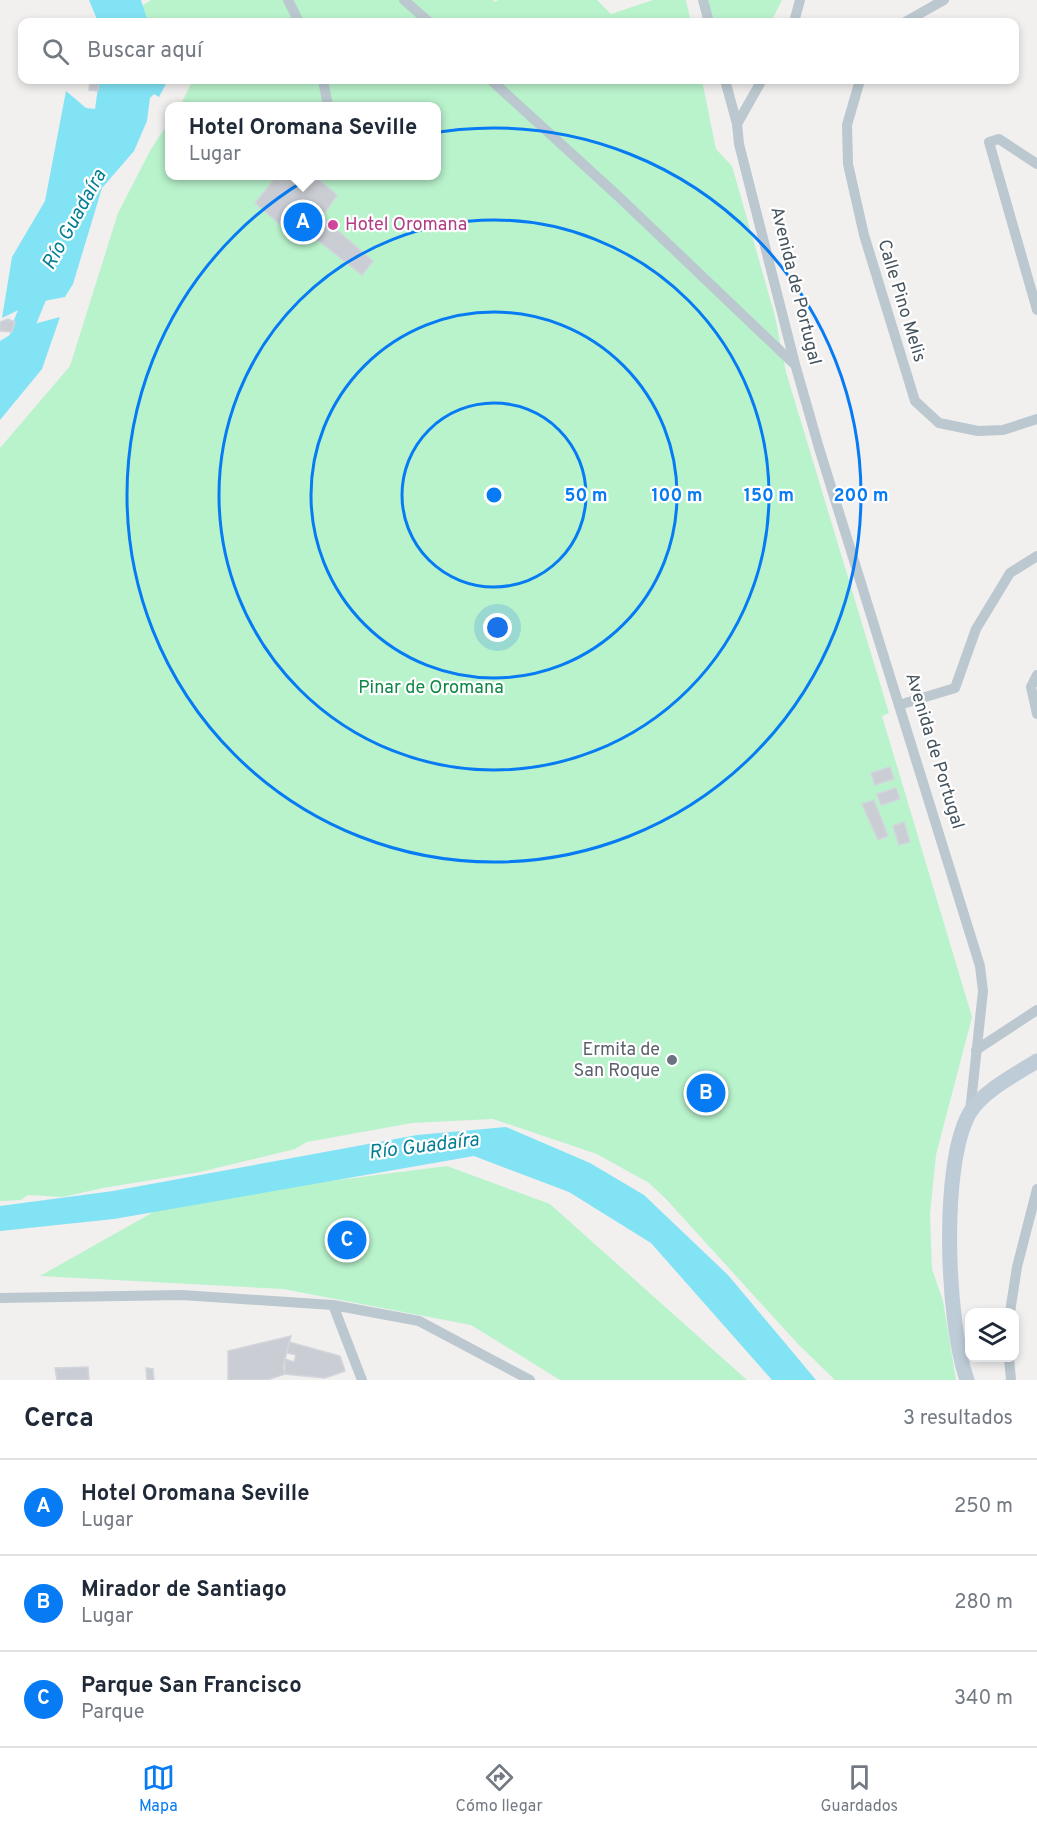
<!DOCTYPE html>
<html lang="es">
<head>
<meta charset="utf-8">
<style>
  :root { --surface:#fff; --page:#f2f2f3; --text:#1f2937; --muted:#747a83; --line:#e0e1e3; --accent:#077bf3 }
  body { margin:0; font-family:Overpass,sans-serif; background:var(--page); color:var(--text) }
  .controls { position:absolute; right:18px; bottom:18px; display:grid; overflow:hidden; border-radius:12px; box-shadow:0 3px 9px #0003 }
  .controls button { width:54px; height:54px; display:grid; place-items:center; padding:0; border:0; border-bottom:2px solid var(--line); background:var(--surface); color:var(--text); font:30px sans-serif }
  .you { position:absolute; left:498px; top:628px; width:21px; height:21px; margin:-15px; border:4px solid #fff; border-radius:50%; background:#1a73e8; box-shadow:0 0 0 9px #1a73e833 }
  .badge { display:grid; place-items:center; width:39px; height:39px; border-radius:50%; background:var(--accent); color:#fff; font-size:20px; font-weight:700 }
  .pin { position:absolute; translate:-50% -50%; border:3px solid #fff; box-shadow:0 2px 6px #0006 }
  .popup { position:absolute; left:165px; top:102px; width:276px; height:78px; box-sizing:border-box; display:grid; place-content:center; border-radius:12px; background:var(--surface); filter:drop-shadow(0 2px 4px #0005); font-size:20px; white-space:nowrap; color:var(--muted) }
  .popup b { font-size:22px; color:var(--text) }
  .popup::after { content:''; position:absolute; left:50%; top:100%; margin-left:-12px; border:12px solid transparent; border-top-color:var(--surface) }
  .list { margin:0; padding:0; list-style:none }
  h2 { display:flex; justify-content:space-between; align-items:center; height:78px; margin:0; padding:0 24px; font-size:26px }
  h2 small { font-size:20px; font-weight:400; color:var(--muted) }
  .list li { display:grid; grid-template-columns:39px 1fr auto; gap:18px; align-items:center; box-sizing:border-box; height:96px; padding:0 24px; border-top:2px solid var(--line) }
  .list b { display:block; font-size:22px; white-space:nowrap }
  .list p { margin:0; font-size:20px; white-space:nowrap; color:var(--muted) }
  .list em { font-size:20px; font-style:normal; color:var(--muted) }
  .icon { flex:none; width:33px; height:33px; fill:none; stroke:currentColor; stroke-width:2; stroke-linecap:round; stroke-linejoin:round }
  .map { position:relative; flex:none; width:1037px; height:1380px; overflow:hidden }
  .search { position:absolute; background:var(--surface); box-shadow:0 3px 9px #0003; left:18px; right:18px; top:18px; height:66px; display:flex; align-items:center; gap:15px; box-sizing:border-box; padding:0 21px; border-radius:12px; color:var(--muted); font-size:22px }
  .sheet { height:366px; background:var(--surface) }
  nav { display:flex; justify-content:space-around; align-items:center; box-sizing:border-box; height:84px; border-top:2px solid var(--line); background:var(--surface); font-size:16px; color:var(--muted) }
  nav a { display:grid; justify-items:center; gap:3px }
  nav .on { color:var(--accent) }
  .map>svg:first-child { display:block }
  .green { fill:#b9f3cc }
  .water { fill:#82e3f5 }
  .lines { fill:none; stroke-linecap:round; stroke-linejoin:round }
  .river { stroke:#82e3f5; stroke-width:22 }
  .building { fill:#caced4; stroke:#d2d5db; stroke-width:1.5 }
  .street { stroke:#bbc8cf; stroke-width:10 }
  .secondary { stroke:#beccd8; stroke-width:15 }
  .ring { fill:none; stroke:#077bf3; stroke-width:3 }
  .hotel-dot { fill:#d1479c; stroke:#fff; stroke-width:2 }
  .worship-dot { fill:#6b7280; stroke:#fff; stroke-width:2 }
  .labels { text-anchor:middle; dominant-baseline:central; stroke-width:4.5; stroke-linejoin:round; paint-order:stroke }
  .hotel-label { font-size:18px; fill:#b23c85; stroke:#fff; text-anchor:start }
  .street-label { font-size:18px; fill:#45545e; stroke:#fff }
  .park-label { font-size:18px; fill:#0e8844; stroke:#fff }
  .worship-label { font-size:18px; fill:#5b616d; stroke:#fff; text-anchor:end }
  .water-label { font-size:20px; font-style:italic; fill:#037f95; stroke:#fff }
  .centre { fill:#077bf3; stroke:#fff; stroke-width:3 }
  .ring-label { font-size:18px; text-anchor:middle; font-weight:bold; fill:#077bf3; stroke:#fff; stroke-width:4.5; stroke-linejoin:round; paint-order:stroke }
</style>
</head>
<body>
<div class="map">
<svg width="1037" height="1380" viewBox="0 0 1037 1380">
  <rect width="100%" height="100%" fill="#f2efef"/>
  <g class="green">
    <path d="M151,0H493L495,2L498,0H597L611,14L653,0H686L691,22H141L143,5Z"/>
    <path d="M698,0H782L771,22H704Z"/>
    <path d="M193,80H702L716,149L732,166L775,316L786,372L889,713L882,716L972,1017L936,1155L930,1214L932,1269L943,1301L956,1380H835L798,1344L665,1198L649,1183L597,1154L493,1119L412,1123L307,1142L295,1149L200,1172L103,1188L63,1197L28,1195L21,1200L0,1201V448L70,366L118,213L151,149L169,122L170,176H436V106H180Z"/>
    <path d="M447,1166L550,1204L747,1380H560L471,1325L283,1289L40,1276L173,1201Z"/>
  </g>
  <g class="water">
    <path d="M89,0H141L148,22H98Z"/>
    <path d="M99,80H111L113,82L114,80H168L159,97L154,94L150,98L147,121L134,151L102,188L73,284L65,297L33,303L2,318L12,257L45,201L66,91L86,108L95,109Z"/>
    <path d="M60,317L42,369L0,420V341L23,327Z"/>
    <path d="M506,1127L590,1163L644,1195L728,1275L816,1380H772L651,1243L569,1192L474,1156L114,1219L0,1231V1206L113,1191L417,1135Z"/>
  </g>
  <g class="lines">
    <path class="river" d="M0,392L13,372L23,327L44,276"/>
  </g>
  <g class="building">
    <path d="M90,80H99L98,91L89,90Z"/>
    <path d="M277,176H314L337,195L322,217L373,261L362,275L301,227L294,236L255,203Z"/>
    <path d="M8,319L15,322L12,332L0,331V322Z"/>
    <path d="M890,767L894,779L875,785L871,773Z"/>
    <path d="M896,788L900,799L881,805L877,794Z"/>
    <path d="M874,800L888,836L878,840L862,804Z"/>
    <path d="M904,822L910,842L899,845L893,826Z"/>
    <path d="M291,1336L283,1367L285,1374L267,1380H228V1351Z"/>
    <path d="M289,1342L340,1356L345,1371L325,1378L285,1374V1359L294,1362L296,1355L287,1353Z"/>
    <path d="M88,1367L89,1380H57L55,1368Z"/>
    <path d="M146,1368L153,1369L154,1380H147Z"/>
  </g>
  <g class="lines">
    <g class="street">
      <path d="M288,0L299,22"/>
      <path d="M404,0L429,22"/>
      <path d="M703,0L709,22"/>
      <path d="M794,22L800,0"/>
      <path d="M905,22L944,0"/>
      <path d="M323,80L328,106"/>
      <path d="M491,80L619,197L794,364"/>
      <path d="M725,80L737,124L739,144L795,364L819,448L980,966L983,991L970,1112"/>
      <path d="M860,80L847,125L848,164L864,235L915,401L939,423L978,431L1003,430L1037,419"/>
      <path d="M737,124L762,80"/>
      <path d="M1037,164L999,139L989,142L1037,310"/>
      <path d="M1037,675L1031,687L1037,714"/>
      <path d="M899,705L955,688L976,629L1010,573L1037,556"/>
      <path d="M976,1050L1037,1010"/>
      <path d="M0,1298L182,1295L333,1305L419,1321L530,1380"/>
      <path d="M333,1305L362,1380"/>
      <path d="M1010,1312L1017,1267L1037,1189"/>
      <path d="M1009,1358L1011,1380"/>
    </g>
    <path class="secondary" d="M967,1380C947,1323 940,1167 969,1114C981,1092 1016,1074 1037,1061"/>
  </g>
  <g class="ring">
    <circle cx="494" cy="495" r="92"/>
    <circle cx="494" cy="495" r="183"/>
    <circle cx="494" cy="495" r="275"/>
    <circle cx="494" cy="495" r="367"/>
  </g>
  <circle class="hotel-dot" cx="333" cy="225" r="6"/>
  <circle class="worship-dot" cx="672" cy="1060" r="6"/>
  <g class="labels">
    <g class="hotel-label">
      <text x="345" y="225">Hotel Oromana</text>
    </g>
    <g class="street-label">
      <text transform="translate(795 286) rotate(76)">Avenida de Portugal</text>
      <text transform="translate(901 301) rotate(73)">Calle Pino Melis</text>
      <text transform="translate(934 751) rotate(73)">Avenida de Portugal</text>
    </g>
    <g class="park-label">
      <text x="431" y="688">Pinar de Oromana</text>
    </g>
    <g class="worship-label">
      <text x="660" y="1050">Ermita de<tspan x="660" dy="21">San Roque</tspan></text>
    </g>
    <g class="water-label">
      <text transform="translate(75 220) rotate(-61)">Río Guadaíra</text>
      <text transform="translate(424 1147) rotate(-7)">Río Guadaíra</text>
    </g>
  </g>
  <circle cx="494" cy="495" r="9" class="centre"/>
  <g class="ring-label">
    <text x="586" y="501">50 m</text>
    <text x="677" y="501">100 m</text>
    <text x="769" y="501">150 m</text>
    <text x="861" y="501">200 m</text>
  </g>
</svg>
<div class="controls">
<button><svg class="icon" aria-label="layers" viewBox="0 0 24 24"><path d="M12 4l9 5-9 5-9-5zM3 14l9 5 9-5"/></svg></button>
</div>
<div class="you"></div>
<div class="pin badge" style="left:303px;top:222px">A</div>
<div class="popup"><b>Hotel Oromana Seville</b>Lugar</div>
<div class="pin badge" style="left:706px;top:1093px">B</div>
<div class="pin badge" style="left:347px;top:1240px">C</div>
<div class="search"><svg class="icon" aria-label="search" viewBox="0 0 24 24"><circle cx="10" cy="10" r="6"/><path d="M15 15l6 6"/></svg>Buscar aquí</div>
</div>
<section class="sheet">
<h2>Cerca<small>3 resultados</small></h2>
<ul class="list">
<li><span class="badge">A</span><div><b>Hotel Oromana Seville</b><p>Lugar</p></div><em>250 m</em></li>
<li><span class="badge">B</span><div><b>Mirador de Santiago</b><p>Lugar</p></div><em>280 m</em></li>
<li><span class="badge">C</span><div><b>Parque San Francisco</b><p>Parque</p></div><em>340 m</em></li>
</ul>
</section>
<nav>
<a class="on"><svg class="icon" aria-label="map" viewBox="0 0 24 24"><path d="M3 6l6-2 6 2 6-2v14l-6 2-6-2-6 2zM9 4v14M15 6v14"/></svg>Mapa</a>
<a><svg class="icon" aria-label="directions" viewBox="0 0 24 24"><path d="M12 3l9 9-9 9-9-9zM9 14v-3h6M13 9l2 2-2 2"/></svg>Cómo llegar</a>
<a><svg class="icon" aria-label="saved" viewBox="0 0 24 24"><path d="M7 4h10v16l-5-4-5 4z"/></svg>Guardados</a>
</nav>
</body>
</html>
